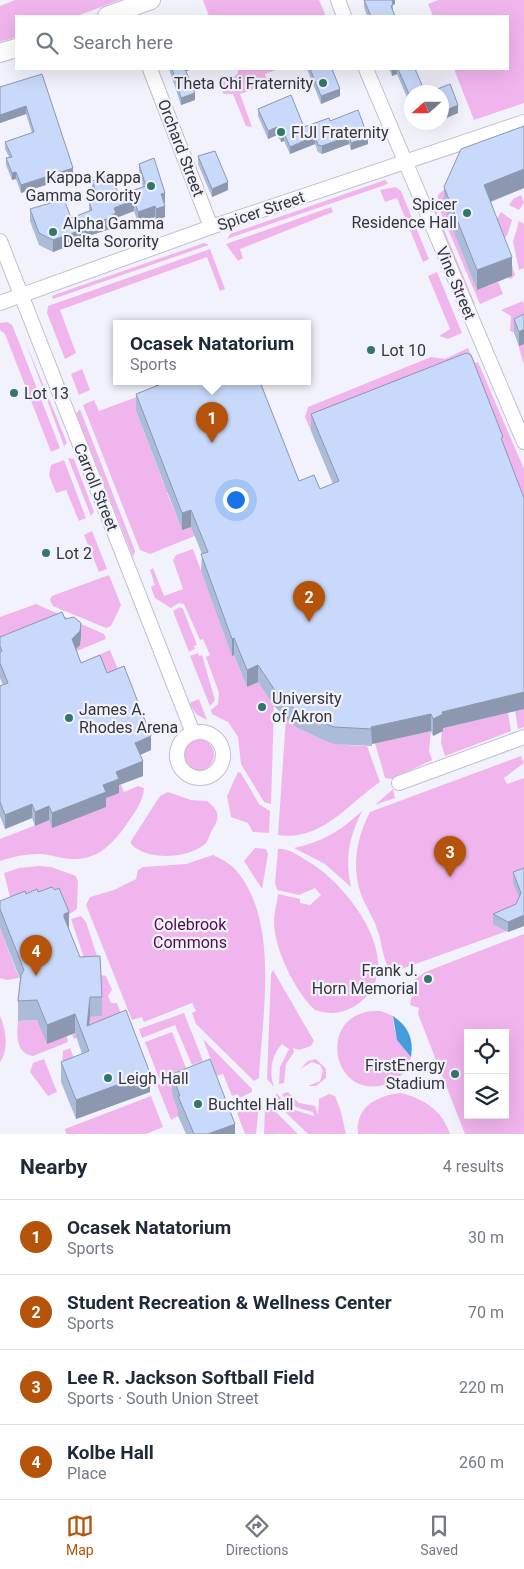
<!DOCTYPE html>
<html lang="en">
<head>
<meta charset="utf-8">
<style>
  :root { --surface:#fff; --page:#f2f2f3; --text:#1f2937; --muted:#747a83; --line:#e0e1e3; --accent:#b45309 }
  body { margin:0; font-family:Roboto,sans-serif; background:var(--page); color:var(--text) }
  .controls { position:absolute; right:15px; bottom:15px; display:grid; overflow:hidden; border-radius:0px; box-shadow:0 5px 20px #0002 }
  .controls button { width:45px; height:45px; display:grid; place-items:center; padding:0; border:0; border-bottom:1px solid var(--line); background:var(--surface); color:var(--text); font:25px sans-serif }
  .compass { position:absolute; left:404px; top:85px; width:45px; height:45px; border-radius:50%; background:var(--surface); box-shadow:0 5px 20px #0002; rotate:249deg }
  .you { position:absolute; left:235px; top:499px; width:18px; height:18px; margin:-12px; border:4px solid #fff; border-radius:50%; background:#1a73e8; box-shadow:0 0 0 8px #1a73e833 }
  .badge { display:grid; place-items:center; width:32px; height:32px; border-radius:50%; background:var(--accent); color:#fff; font-size:16px; font-weight:700 }
  .pin { position:absolute; translate:-50% -41px; filter:drop-shadow(0 1px 2px #0008) }
  .pin::after { content:''; position:absolute; top:26px; width:18px; height:15px; background:inherit; clip-path:polygon(0 0,100% 0,50% 100%) }
  .popup { position:absolute; left:113px; top:320px; width:198px; height:65px; box-sizing:border-box; display:grid; place-content:center; border-radius:0px; background:var(--surface); filter:drop-shadow(0 1px 4px #0005); font-size:16px; white-space:nowrap; color:var(--muted) }
  .popup b { font-size:19px; color:var(--text) }
  .popup::after { content:''; position:absolute; left:50%; top:100%; margin-left:-10px; border:10px solid transparent; border-top-color:var(--surface) }
  .list { margin:0; padding:0; list-style:none }
  h2 { display:flex; justify-content:space-between; align-items:center; height:65px; margin:0; padding:0 20px; font-size:21px }
  h2 small { font-size:16px; font-weight:400; color:var(--muted) }
  .list li { display:grid; grid-template-columns:32px 1fr auto; gap:15px; align-items:center; box-sizing:border-box; height:75px; padding:0 20px; border-top:1px solid var(--line) }
  .list b { display:block; font-size:19px; white-space:nowrap }
  .list p { margin:0; font-size:16px; white-space:nowrap; color:var(--muted) }
  .list em { font-size:16px; font-style:normal; color:var(--muted) }
  .icon { flex:none; width:28px; height:28px; fill:none; stroke:currentColor; stroke-width:2; stroke-linecap:round; stroke-linejoin:round }
  .map { position:relative; flex:none; width:524px; height:1134px; overflow:hidden }
  .search { position:absolute; background:var(--surface); box-shadow:0 5px 20px #0002; left:15px; right:15px; top:15px; height:55px; display:flex; align-items:center; gap:12px; box-sizing:border-box; padding:0 18px; border-radius:0px; color:var(--muted); font-size:19px }
  .sheet { height:365px; background:var(--surface) }
  nav { display:flex; justify-content:space-around; align-items:center; box-sizing:border-box; height:70px; border-top:1px solid var(--line); background:var(--surface); font-size:14px; color:var(--muted) }
  nav a { display:grid; justify-items:center; gap:2px }
  nav .on { color:var(--accent) }
  .map>svg:first-child { display:block }
  .green { fill:#f1b5ed; fill-rule:evenodd }
  .water { fill:#459cdc }
  .lines { fill:none; stroke-linecap:round; stroke-linejoin:round }
  .minor-casing { stroke:#c0c0d0; stroke-width:16 }
  .major-casing { stroke:#c0c0d0; stroke-width:20 }
  .minor { stroke:#fff; stroke-width:14 }
  .major { stroke:#fff; stroke-width:18 }
  .wall { fill:#acbbd8 }
  .shaded-wall { fill:#8c98b0 }
  .building { fill:#c8d9fb; stroke:#8c98b0 }
  .poi-dot { fill:#33776a; stroke:#f2f2fc; stroke-width:2 }
  .labels { text-anchor:middle; dominant-baseline:central; stroke-width:4.5; stroke-linejoin:round; paint-order:stroke }
  .poi-label { font-size:16px; fill:#35353b; stroke:#f2f2fc; text-anchor:start }
  .street-label { font-size:16px; fill:#35353b; stroke:#f2f2fc }
  .park-label { font-size:16px; fill:#4e0b4d; stroke:#f2f2fc }
</style>
</head>
<body>
<div class="map">
<svg width="524" height="1134" viewBox="0 0 524 1134">
  <rect width="100%" height="100%" fill="#f2f2fc"/>
  <g class="green">
    <path d="M15,0H120L77,16H16V37L0,42V6Z"/>
    <path d="M203,0H319L326,16H209Z"/>
    <path d="M438,0H524V103L474,120L454,69H508V16H433L428,4Z"/>
    <path d="M238,69H279L265,74L268,84L240,94L252,127L246,126L233,94H223L221,83L233,78L238,73Z"/>
    <path d="M385,180L388,183L385,185L227,239L230,234Z"/>
    <path d="M396,187L401,191L429,259L423,262L397,198L385,202L380,190Z"/>
    <path d="M445,189L477,290L498,282L503,294L480,304L438,206V195Z"/>
    <path d="M521,195L524,203L519,210L509,205L513,199Z"/>
    <path d="M331,207L333,212L240,249L243,258L238,261L226,244Z"/>
    <path d="M435,208L475,304H472L432,210Z"/>
    <path d="M501,212L512,220L507,236L504,238L515,275L511,279L508,278L511,276L496,221Z"/>
    <path d="M519,221L524,224V268L519,270L513,242Z"/>
    <path d="M204,243L209,245L53,299L52,296L71,289Z"/>
    <path d="M210,249L225,289L220,291L207,257L60,310L76,353L65,359L47,313L48,306Z"/>
    <path d="M437,272L462,333L448,339L439,336L450,329L428,276Z"/>
    <path d="M523,301L524,305V365L515,333L510,331L511,316L501,310Z"/>
    <path d="M7,322L12,325L17,337L60,448L51,452L5,334L0,330V323Z"/>
    <path d="M24,338L67,443L64,446Z"/>
    <path d="M468,348L475,363L478,362L524,469V515L466,370L311,431L305,417L308,407L431,357L445,359Z"/>
    <path d="M82,369L90,390L79,395L71,374Z"/>
    <path d="M166,386L136,411L164,484L191,482L167,493L182,530L198,524L202,533L150,554L140,550L83,405L94,400L99,411Z"/>
    <path d="M80,409L135,551L133,557L76,414Z"/>
    <path d="M68,458L74,459L94,512L91,516Z"/>
    <path d="M64,460L86,518L79,521L66,490L56,493L49,475L51,465Z"/>
    <path d="M92,531L107,569L99,572L84,535Z"/>
    <path d="M193,549L232,655H234L247,687L258,682L274,706L271,804L264,802L241,764L238,737L228,722L212,714L211,710L218,704L219,693L206,657L210,655L203,639L200,640L184,604L179,603L171,608L155,598L151,587L155,585L150,570L153,568L164,596L183,589L173,560L176,555Z"/>
    <path d="M109,575L121,605L111,626L106,628L53,606L50,600L52,596Z"/>
    <path d="M36,604L104,634L106,639L72,653L71,650L80,645L81,637L0,652V617Z"/>
    <path d="M180,607L183,609L197,645L194,646L195,649L189,652L173,611Z"/>
    <path d="M110,650L119,672L103,678L92,672L87,660Z"/>
    <path d="M198,653L199,656L202,655L215,700L210,706L190,656Z"/>
    <path d="M199,699L207,720L196,714L190,705L191,702Z"/>
    <path d="M524,708V727L518,729L515,711Z"/>
    <path d="M508,712L511,731L445,756L441,743L442,728Z"/>
    <path d="M286,718C310,738 336,746 367,746L380,782C349,803 321,842 278,835Z"/>
    <path d="M431,731L429,751L432,760L392,779L385,778L375,743Z"/>
    <circle cx="198" cy="755" r="16"/>
    <path d="M521,756L524,763L504,778L507,784L524,778V925L393,972L389,969C382,957 382,941 377,929C373,916 365,906 361,894C351,866 357,837 370,812Z"/>
    <path d="M238,772L241,773L259,804L270,811L269,833L253,832L248,823L231,817L227,796Z"/>
    <path d="M121,784L124,792L138,786L144,788C143,803 134,813 126,825C113,844 97,860 73,859C61,859 50,854 38,854C25,854 12,857 0,861V839L49,820L52,827L106,807L103,799Z"/>
    <path d="M393,789L395,798L375,805Z"/>
    <path d="M168,792L191,800L207,801C220,811 220,818 212,830C209,835 209,841 205,844C187,859 147,861 131,844V841L160,796Z"/>
    <path d="M362,811C349,839 345,856 351,887L325,864L294,848C324,841 339,832 362,811Z"/>
    <path d="M255,848L266,849L268,854L262,889L244,861Z"/>
    <path d="M278,849C287,847 301,857 309,862C349,885 413,970 355,1006C342,1014 329,1015 315,1010C295,992 274,948 274,922C274,913 277,903 278,894L300,899V903L310,905L321,895L315,888L299,895L277,890L275,883Z"/>
    <path d="M213,855C220,858 227,862 233,867C281,917 262,1015 259,1078L254,1081L196,1024L192,1013L196,1011L192,1003L144,1022L142,1017L132,1020L86,905L90,897L114,890L136,879L138,870L143,867L186,864Z"/>
    <path d="M39,866L51,867L76,876L78,882L77,909L68,915L10,897L4,873L19,868Z"/>
    <path d="M81,916L86,922L98,959L86,964L71,919Z"/>
    <path d="M0,928L19,978L7,980L0,978Z"/>
    <path d="M524,934V1134H465L418,1014L419,1008L410,1005L411,999L419,986L414,980L425,972ZM468,1033H505V1115H468Z"/>
    <path d="M273,970L314,1041L311,1046L299,1050L293,1048L294,1052L286,1064L284,1083L279,1084L280,1067L289,1049L282,1044C271,1056 269,1072 274,1087L267,1079L271,974Z"/>
    <path d="M100,975L106,976L112,990L108,996L111,1003H117L122,1016L121,1022L74,1039L72,1035L89,1026L90,1017L102,1016Z"/>
    <path d="M381,1011L393,1016C393,1033 400,1044 411,1057C407,1070 400,1080 387,1084C329,1103 315,1007 381,1011Z"/>
    <path d="M184,1013L203,1061L192,1065L175,1025L142,1038L139,1029Z"/>
    <path d="M0,1016C6,1029 9,1049 0,1062Z"/>
    <path d="M37,1020L67,1037L68,1042L33,1056C15,1053 17,1034 18,1021Z"/>
    <path d="M172,1032L186,1068L159,1078L145,1042Z"/>
    <path d="M203,1039L252,1089V1092L239,1098L238,1094L232,1096L223,1074L217,1076Z"/>
    <path d="M70,1048L80,1074L61,1082L63,1051Z"/>
    <path d="M44,1059L57,1092L48,1096L30,1072L33,1063Z"/>
    <path d="M316,1059L326,1069V1078L316,1086H308L320,1081L323,1071L320,1065L312,1062L300,1069L308,1061Z"/>
    <path d="M200,1069L180,1115L171,1120L157,1085Z"/>
    <path d="M288,1092L299,1103L315,1106L318,1114L319,1099L329,1094L335,1096L341,1112L346,1134H308L275,1102L276,1093L291,1109L314,1116L313,1112C300,1109 289,1106 282,1094Z"/>
    <path d="M400,1093C423,1098 442,1110 450,1134H358C355,1107 376,1096 400,1093Z"/>
    <path d="M151,1096L163,1127L146,1134H66L65,1129Z"/>
    <path d="M256,1101L259,1104L256,1134H245L237,1113L244,1110L243,1106Z"/>
    <path d="M270,1106L298,1134H264L265,1107Z"/>
  </g>
  <path class="water" d="M393,1016C408,1026 414,1039 411,1057L397,1040Z"/>
  <g class="lines">
    <g class="minor-casing">
      <g id="minor">
        <path d="M338,0L344,16"/>
        <path d="M150,69L211,227"/>
        <path d="M366,69L524,442"/>
        <path d="M0,241L193,733"/>
        <path d="M0,303L211,227L524,122"/>
        <circle cx="200" cy="755" r="23"/>
        <path d="M399,783L524,737"/>
      </g>
    </g>
    <g class="major-casing">
      <g id="major">
        <path d="M107,16L151,0"/>
        <path d="M0,53L16,48"/>
      </g>
    </g>
    <use href="#minor" class="minor"/>
    <use href="#major" class="major"/>
  </g>
  <g class="wall">
    <path d="M364,0H395V4L393,5V12L395,16H367L364,7Z"/>
    <path d="M169,69H193L186,71L195,100L181,105Z"/>
    <path d="M307,69H332L340,96L321,104Z"/>
    <path d="M389,69H415L412,92V109L397,74L392,76Z"/>
    <path d="M42,74L73,176L21,193L16,179L12,180L6,165V158L9,157L5,149V142L32,133L26,114L0,123V87Z"/>
    <path d="M258,109L304,127L330,121L368,144L351,150L349,144L322,154L318,152L315,144L290,154L284,141L281,142L277,135L268,139L258,116Z"/>
    <path d="M417,122H435L420,129Z"/>
    <path d="M524,126V188L491,202L512,276L477,290L444,207V187Z"/>
    <path d="M198,156L228,190L212,197L198,164Z"/>
    <path d="M139,164L165,204V217L156,220L155,217L138,223L134,211L116,218V224L110,226V229L76,240V243L53,252L39,245L30,221V209L71,218L89,211V202L95,200L92,192V181L119,195L143,187L139,175Z"/>
    <path d="M524,314V344L519,346L514,333V319Z"/>
    <path d="M156,382H260L299,481L320,489L333,484L311,431V414L503,445L524,498V709L443,728V731L433,736L431,731L372,744V746L334,744L321,739L296,727L286,718L274,706L258,682L247,687L234,655L232,656L201,571L202,554L191,527L182,530L136,411V394L156,386Z"/>
    <path d="M65,619L81,637L80,645L76,649L81,663L107,673L151,750L140,755L143,776L119,785V793L106,798V807L52,828L49,820L35,826L32,818L5,829L0,816V686L3,685L0,678V637Z"/>
    <path d="M524,868V926L508,932L493,924V914L516,904L519,897L513,883V872Z"/>
    <path d="M38,892L69,929L80,957L102,997V1016L90,1017L89,1025L150,1092L76,1119L61,1082V1062L82,1054L75,1033L47,1044L37,1020L18,1021V1001L20,979L0,928V901L26,894Z"/>
    <path d="M172,1074L235,1134H186L178,1116V1111L172,1093Z"/>
  </g>
  <g class="shaded-wall">
    <path d="M391,0H395V4L391,6Z"/>
    <path d="M183,69H193L183,72Z"/>
    <path d="M392,69H397V74L392,76Z"/>
    <path d="M340,89V96L321,104V96Z"/>
    <path d="M195,93V100L181,105V98Z"/>
    <path d="M458,105V113L442,120V112Z"/>
    <path d="M26,106V114L0,123V115Z"/>
    <path d="M420,122H435L420,129Z"/>
    <path d="M277,127V135L268,139V131Z"/>
    <path d="M284,133V141L281,142V135Z"/>
    <path d="M315,136V144L290,154V147Z"/>
    <path d="M349,136V144L322,154V146Z"/>
    <path d="M368,137V144L351,150V143Z"/>
    <path d="M73,168V176L21,193V185Z"/>
    <path d="M524,169V188L484,204V185Z"/>
    <path d="M16,172V179L12,180V173Z"/>
    <path d="M228,182V190L212,197V189Z"/>
    <path d="M165,193V204L161,194Z"/>
    <path d="M134,200V211L116,218V224L110,226V229L76,240V243L53,252V240L114,208Z"/>
    <path d="M155,206V217L138,223V212Z"/>
    <path d="M165,206V217L156,220V209Z"/>
    <path d="M512,257V276L477,290V270Z"/>
    <path d="M524,329V344L519,346V332Z"/>
    <path d="M191,510V527L182,530V513Z"/>
    <path d="M81,623V637L80,645L72,653V639Z"/>
    <path d="M234,638V655L232,656V639Z"/>
    <path d="M258,665V682L247,687V670Z"/>
    <path d="M524,692V709L443,728V731L433,736V719L442,712Z"/>
    <path d="M431,714V731L372,744L371,727Z"/>
    <path d="M151,736V750L135,757V743Z"/>
    <path d="M143,761V776L119,785V793L106,798V807L52,828V813L103,785L116,772Z"/>
    <path d="M32,804V818L5,829V815Z"/>
    <path d="M49,806V820L35,826V812Z"/>
    <path d="M69,912V932L64,934V914Z"/>
    <path d="M524,915V926L508,932V922Z"/>
    <path d="M90,997V1017L87,1045V1026Z"/>
    <path d="M75,1014V1033L47,1044V1025Z"/>
    <path d="M150,1073V1092L76,1119V1100Z"/>
    <path d="M235,1124V1134H208Z"/>
  </g>
  <g class="building">
    <path d="M364,0H392L393,5L391,6L395,16H371Z"/>
    <path d="M172,69H185L195,93L181,98Z"/>
    <path d="M310,69H332L340,89L321,96Z"/>
    <path d="M398,69H415L425,92H412V101Z"/>
    <path d="M42,74L73,168L21,185L16,172L12,173L6,158L12,157L5,142L34,132L26,106L0,115V87Z"/>
    <path d="M450,84L458,105L442,112V92H430Z"/>
    <path d="M291,95L304,127L329,118L330,121L358,110L368,137L351,143L349,136L322,146L318,145L315,136L290,147L284,133L281,135L277,127L268,131L258,109Z"/>
    <path d="M524,126V169L484,185L512,257L477,270L444,187L461,149Z"/>
    <path d="M215,151L228,182L212,189L198,156Z"/>
    <path d="M154,158L165,193L161,194L165,206L156,209L155,206L138,212L134,200L114,208L116,213L110,216V218L75,229L76,232L53,240L39,233L30,209L64,199L71,218L92,210L89,202L99,199L92,181L111,174L119,195L146,186L139,164Z"/>
    <path d="M524,314V329L519,332L514,319Z"/>
    <path d="M466,353L471,355L503,437L501,438L524,498V692L442,712L443,714L433,719L431,714L371,727L372,729L334,727L321,722L296,710L286,701L274,689L258,665L247,670L234,638L232,639L201,554L208,552L191,510L182,513L136,394L159,385L158,382H260L299,481L314,475L320,489L339,481L311,414Z"/>
    <path d="M62,612L65,619L74,617L81,623L80,631L72,639L81,663L100,655L107,673L124,666L151,736L135,743L143,761L116,772L119,779L103,785L106,792L52,813L49,806L35,812L32,804L5,815L0,802V686L8,683L0,663V652L2,651L0,646V637Z"/>
    <path d="M524,868V915L508,922L493,914L516,904L521,893L513,872Z"/>
    <path d="M52,887L55,890L59,888L69,912L64,914V917L80,957L100,956L102,997H90L87,1026L126,1010L150,1073L76,1100L61,1062L89,1051L75,1014L47,1025L37,1000L18,1001L21,975L24,970L0,909V901L25,891L26,894L37,889L38,892Z"/>
    <path d="M210,1059L235,1124L208,1134H194L178,1096H180L172,1074Z"/>
  </g>
  <g class="poi-dot">
    <circle cx="323" cy="83" r="5"/>
    <circle cx="281" cy="132" r="5"/>
    <circle cx="151" cy="186" r="5"/>
    <circle cx="467" cy="213" r="5"/>
    <circle cx="53" cy="232" r="5"/>
    <circle cx="371" cy="350" r="5"/>
    <circle cx="14" cy="393" r="5"/>
    <circle cx="46" cy="553" r="5"/>
    <circle cx="262" cy="707" r="5"/>
    <circle cx="69" cy="718" r="5"/>
    <circle cx="428" cy="979" r="5"/>
    <circle cx="455" cy="1074" r="5"/>
    <circle cx="108" cy="1078" r="5"/>
    <circle cx="198" cy="1104" r="5"/>
  </g>
  <g class="labels">
    <g class="poi-label">
      <text x="313" y="83" text-anchor="end">Theta Chi Fraternity</text>
      <text x="291" y="132">FIJI Fraternity</text>
      <text x="141" y="177" text-anchor="end">Kappa Kappa<tspan x="141" dy="18">Gamma Sorority</tspan></text>
      <text x="457" y="204" text-anchor="end">Spicer<tspan x="457" dy="18">Residence Hall</tspan></text>
      <text x="63" y="223">Alpha Gamma<tspan x="63" dy="18">Delta Sorority</tspan></text>
      <text x="381" y="350">Lot 10</text>
      <text x="24" y="393">Lot 13</text>
      <text x="56" y="553">Lot 2</text>
      <text x="272" y="698">University<tspan x="272" dy="18">of Akron</tspan></text>
      <text x="79" y="709">James A.<tspan x="79" dy="18">Rhodes Arena</tspan></text>
      <text x="418" y="970" text-anchor="end">Frank J.<tspan x="418" dy="18">Horn Memorial</tspan></text>
      <text x="445" y="1065" text-anchor="end">FirstEnergy<tspan x="445" dy="18">Stadium</tspan></text>
      <text x="118" y="1078">Leigh Hall</text>
      <text x="208" y="1104">Buchtel Hall</text>
    </g>
    <g class="street-label">
      <text transform="translate(181 148) rotate(69)">Orchard Street</text>
      <text transform="translate(261 211) rotate(-19)">Spicer Street</text>
      <text transform="translate(456 283) rotate(67)">Vine Street</text>
      <text transform="translate(96 487) rotate(68)">Carroll Street</text>
    </g>
    <g class="park-label">
      <text x="190" y="924">Colebrook<tspan x="190" dy="18">Commons</tspan></text>
    </g>
  </g>
</svg>
<div class="controls">
<button><svg class="icon" aria-label="locate" viewBox="0 0 24 24"><circle cx="12" cy="12" r="6"/><path d="M12 2v4M12 18v4M2 12h4M18 12h4"/></svg></button>
<button><svg class="icon" aria-label="layers" viewBox="0 0 24 24"><path d="M12 4l9 5-9 5-9-5zM3 14l9 5 9-5"/></svg></button>
</div>
<svg class="compass" viewBox="-18 -18 36 36"><path d="M0-13l5 13h-10z" fill="#e53935"/><path d="M0 13l5-13h-10z" fill="#747a83"/></svg>
<div class="you"></div>
<div class="pin badge" style="left:212px;top:443px">1</div>
<div class="popup"><b>Ocasek Natatorium</b>Sports</div>
<div class="pin badge" style="left:309px;top:622px">2</div>
<div class="pin badge" style="left:450px;top:877px">3</div>
<div class="pin badge" style="left:36px;top:976px">4</div>
<div class="search"><svg class="icon" aria-label="search" viewBox="0 0 24 24"><circle cx="10" cy="10" r="6"/><path d="M15 15l6 6"/></svg>Search here</div>
</div>
<section class="sheet">
<h2>Nearby<small>4 results</small></h2>
<ul class="list">
<li><span class="badge">1</span><div><b>Ocasek Natatorium</b><p>Sports</p></div><em>30 m</em></li>
<li><span class="badge">2</span><div><b>Student Recreation &amp; Wellness Center</b><p>Sports</p></div><em>70 m</em></li>
<li><span class="badge">3</span><div><b>Lee R. Jackson Softball Field</b><p>Sports · South Union Street</p></div><em>220 m</em></li>
<li><span class="badge">4</span><div><b>Kolbe Hall</b><p>Place</p></div><em>260 m</em></li>
</ul>
</section>
<nav>
<a class="on"><svg class="icon" aria-label="map" viewBox="0 0 24 24"><path d="M3 6l6-2 6 2 6-2v14l-6 2-6-2-6 2zM9 4v14M15 6v14"/></svg>Map</a>
<a><svg class="icon" aria-label="directions" viewBox="0 0 24 24"><path d="M12 3l9 9-9 9-9-9zM9 14v-3h6M13 9l2 2-2 2"/></svg>Directions</a>
<a><svg class="icon" aria-label="saved" viewBox="0 0 24 24"><path d="M7 4h10v16l-5-4-5 4z"/></svg>Saved</a>
</nav>
</body>
</html>
